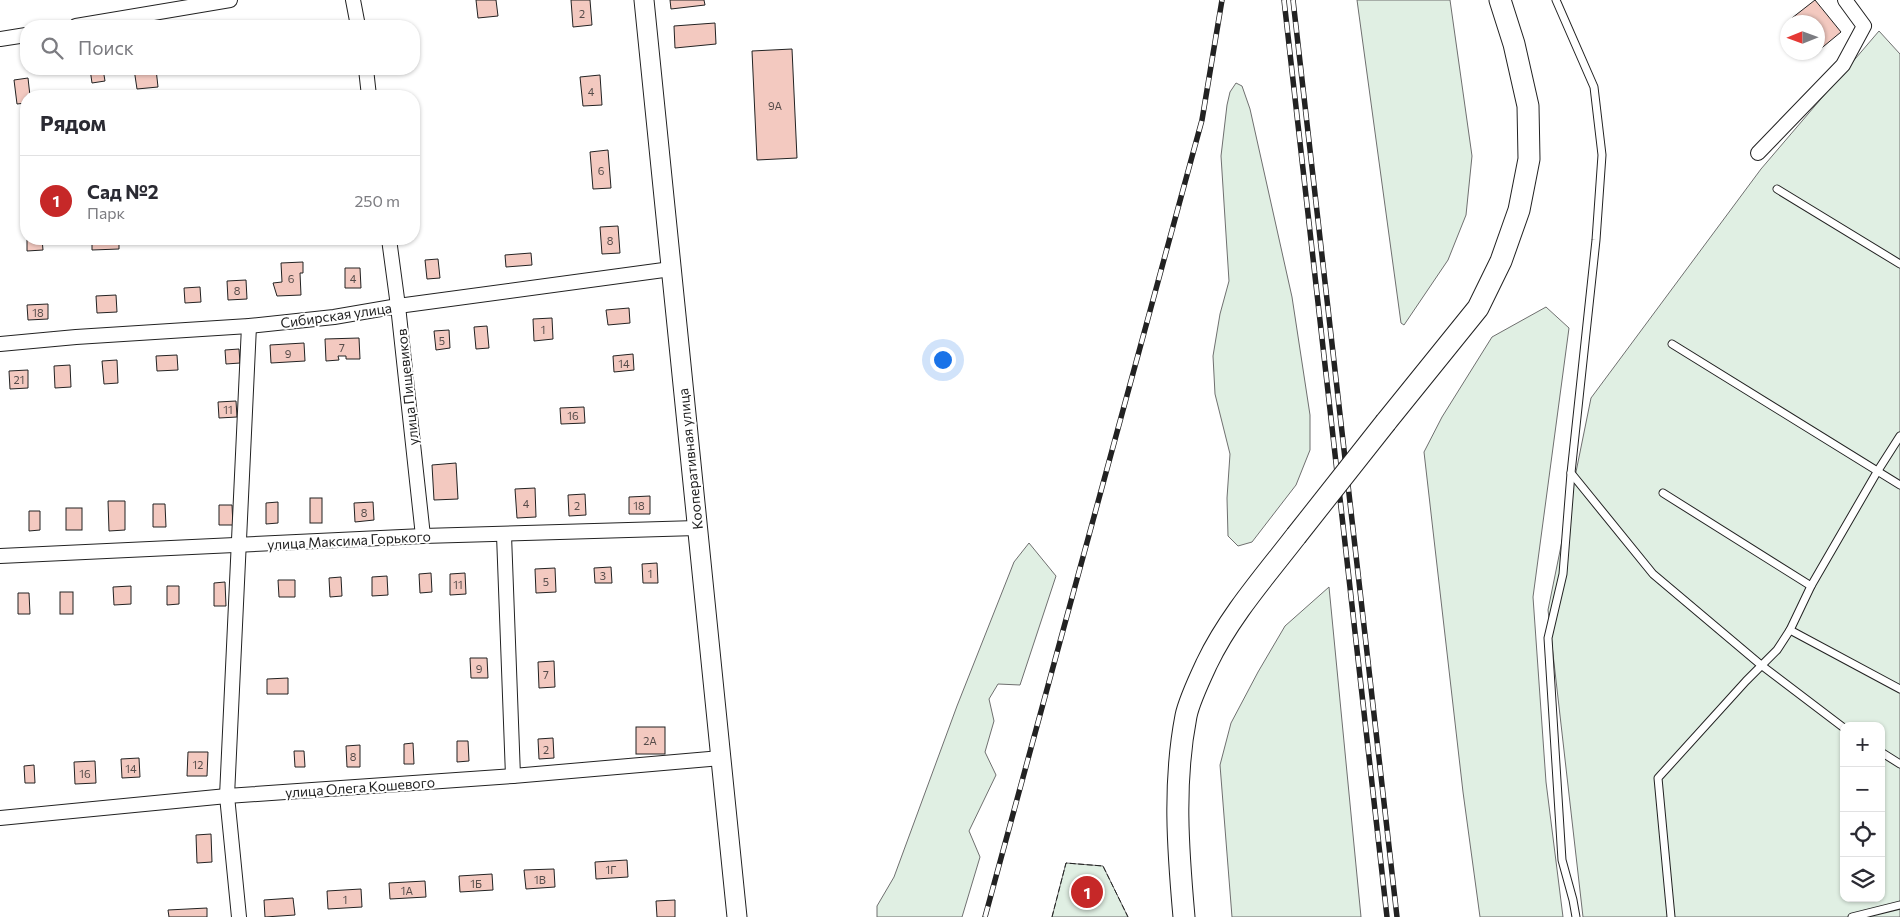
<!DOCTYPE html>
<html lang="ru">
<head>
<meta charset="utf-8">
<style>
  :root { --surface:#fff; --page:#f7f7f7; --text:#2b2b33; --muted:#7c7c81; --line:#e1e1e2; --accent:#c62828 }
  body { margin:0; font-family:Commissioner,sans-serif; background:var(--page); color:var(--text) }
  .controls { position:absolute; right:15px; bottom:15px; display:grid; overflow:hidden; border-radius:10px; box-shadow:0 1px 4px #0004 }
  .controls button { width:45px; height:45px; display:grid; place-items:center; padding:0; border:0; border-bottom:1px solid var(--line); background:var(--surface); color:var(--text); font:25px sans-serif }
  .compass { position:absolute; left:1780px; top:15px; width:45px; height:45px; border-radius:50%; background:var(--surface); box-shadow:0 1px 4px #0004; rotate:269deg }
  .you { position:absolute; left:942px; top:359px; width:18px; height:18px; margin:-12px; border:4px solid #fff; border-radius:50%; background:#1a73e8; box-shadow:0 0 0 8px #1a73e833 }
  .badge { display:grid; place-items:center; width:32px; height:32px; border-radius:50%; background:var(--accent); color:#fff; font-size:16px; font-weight:700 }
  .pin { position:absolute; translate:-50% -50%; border:2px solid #fff; box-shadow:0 1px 5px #0006 }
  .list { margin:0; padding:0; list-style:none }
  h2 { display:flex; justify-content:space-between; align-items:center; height:65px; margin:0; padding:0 20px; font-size:21px }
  h2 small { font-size:16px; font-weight:400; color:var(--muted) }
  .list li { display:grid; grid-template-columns:32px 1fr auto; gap:15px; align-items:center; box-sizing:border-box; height:90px; padding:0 20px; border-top:1px solid var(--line) }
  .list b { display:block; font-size:19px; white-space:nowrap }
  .list p { margin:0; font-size:16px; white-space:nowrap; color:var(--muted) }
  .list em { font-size:16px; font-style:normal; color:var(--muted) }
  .icon { flex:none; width:28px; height:28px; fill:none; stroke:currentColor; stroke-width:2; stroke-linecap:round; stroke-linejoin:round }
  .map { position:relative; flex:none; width:1900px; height:917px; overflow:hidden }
  .search { position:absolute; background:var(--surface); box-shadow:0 1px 4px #0004; left:20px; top:20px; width:400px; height:55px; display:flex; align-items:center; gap:12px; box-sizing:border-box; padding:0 18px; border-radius:20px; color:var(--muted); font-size:19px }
  .panel { position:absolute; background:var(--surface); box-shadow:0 1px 4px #0004; left:20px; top:90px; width:400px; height:155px; border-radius:20px }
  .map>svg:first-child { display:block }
  .green { fill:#e0efe3; stroke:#6f6f6f; fill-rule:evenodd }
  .building { fill:#f3c9c0; stroke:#222 }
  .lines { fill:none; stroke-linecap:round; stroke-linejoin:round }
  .lane-casing { stroke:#222; stroke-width:9 }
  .street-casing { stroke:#222; stroke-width:16 }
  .secondary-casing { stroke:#222; stroke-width:21 }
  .primary-casing { stroke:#222; stroke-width:23 }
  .lane { stroke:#fff; stroke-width:7 }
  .street { stroke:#fff; stroke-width:14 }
  .secondary { stroke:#fff; stroke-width:19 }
  .primary { stroke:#fff; stroke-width:21 }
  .rail-casing { stroke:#222; stroke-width:5.5 }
  .rail { stroke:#fff; stroke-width:4; stroke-dasharray:11; stroke-linecap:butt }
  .primary-bridge-casing { stroke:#222; stroke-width:23; stroke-linecap:butt }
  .primary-bridge { stroke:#fff; stroke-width:21 }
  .fence { stroke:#222; stroke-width:1; stroke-dasharray:6 2.5; stroke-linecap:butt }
  .labels { text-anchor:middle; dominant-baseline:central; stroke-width:4; stroke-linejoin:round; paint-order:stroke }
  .number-label { font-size:11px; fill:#564c4a }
  .street-label { font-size:14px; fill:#222; stroke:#fff }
</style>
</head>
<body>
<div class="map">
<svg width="1900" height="917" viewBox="0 0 1900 917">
  <rect width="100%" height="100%" fill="#fff"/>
  <g class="green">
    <path d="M1357,0H1450L1472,156L1466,215L1448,260L1404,325L1401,323Z"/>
    <path d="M1879,31L1900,54V917H1583L1548,610L1591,398L1761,169ZM1844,726H1881V898H1844Z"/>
    <path d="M1236,83L1242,86L1250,109L1292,297L1310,415V450L1296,485L1252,542L1238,546L1228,536L1227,498L1230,454L1215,394L1213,356L1220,314L1229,281L1221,156L1227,105L1230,92Z"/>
    <path d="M1546,307L1569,328L1533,597L1546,782L1563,917H1480L1463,792L1424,452L1442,417L1492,337Z"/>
    <path d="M1029,543L1056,576L1020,685L998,684L989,699L994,721L985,752L996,775L969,831L980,857L962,917H877V906L894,877L957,706L1014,562Z"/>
    <path d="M1329,587L1361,917H1232L1220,765L1231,723L1258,672L1285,626Z"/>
    <path d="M1066,863L1103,866L1128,917H1052Z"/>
  </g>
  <g class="building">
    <path d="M476,0H496L498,16L478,18Z"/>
    <path d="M571,0H590L592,25L573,27Z"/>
    <path d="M670,0H704L705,5L671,9Z"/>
    <path d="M1815,0L1841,32L1818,51V22H1795L1792,18Z"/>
    <path d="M715,23L716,44L675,48L674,26Z"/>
    <path d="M792,49L797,158L757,160L752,51Z"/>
    <path d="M90,69H103L105,81L92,83Z"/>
    <path d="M134,69H156L158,87L137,89Z"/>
    <path d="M600,75L602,105L583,106L580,77Z"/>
    <path d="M28,78L30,96H26V103L17,104L14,80Z"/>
    <path d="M608,150L611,188L593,189L590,152Z"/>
    <path d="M618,226L620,253L602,254L600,227Z"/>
    <path d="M27,239H42L43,250L27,251Z"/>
    <path d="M92,239H119V249L92,250Z"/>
    <path d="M531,253L532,265L506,267L505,255Z"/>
    <path d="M438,259L440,278L427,279L425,260Z"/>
    <path d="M303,262V273H300L301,295L277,296L273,283L282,282L281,263Z"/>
    <path d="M345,268H360L361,288H345Z"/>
    <path d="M246,280L247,299L228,300L227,281Z"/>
    <path d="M200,287L201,302L185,303L184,288Z"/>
    <path d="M116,295L117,312L97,313L96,296Z"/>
    <path d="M48,304V319L28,320L27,305Z"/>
    <path d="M629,308L630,323L608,325L606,310Z"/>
    <path d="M552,318L553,339L534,341L533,319Z"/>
    <path d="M487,326L489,348L476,349L474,327Z"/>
    <path d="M449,330L450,348L436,350L434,331Z"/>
    <path d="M359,338L360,359H346V356H338L339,360L326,361L325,339Z"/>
    <path d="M304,343L305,361L271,363L270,345Z"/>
    <path d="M239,349L240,363L226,364L225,350Z"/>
    <path d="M633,354L634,370L614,372L613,356Z"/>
    <path d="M177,355L178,370L157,371L156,356Z"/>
    <path d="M117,360L118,383L104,384L102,361Z"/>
    <path d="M70,365L71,387L55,388L54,366Z"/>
    <path d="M28,370V388L10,389L9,371Z"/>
    <path d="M236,401L237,417L219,418L218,402Z"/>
    <path d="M584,407L585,423L561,424L560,408Z"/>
    <path d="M456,463L458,499L434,500L432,465Z"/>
    <path d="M535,488L536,517L517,518L515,489Z"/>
    <path d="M585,494L586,515L569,516L568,495Z"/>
    <path d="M650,496V514H629V497Z"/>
    <rect x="310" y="498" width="12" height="25"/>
    <path d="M108,501H125V530L109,531Z"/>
    <path d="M278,502V523L266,524V503Z"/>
    <path d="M373,502L374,520L355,522L354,503Z"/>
    <path d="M153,504H165L166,527H153Z"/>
    <path d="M219,505H232L233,525H219Z"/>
    <rect x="66" y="508" width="16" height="22"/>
    <path d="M29,511H40V530L29,531Z"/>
    <path d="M657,563L658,583H643L642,564Z"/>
    <path d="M611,567L612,583H595L594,568Z"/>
    <path d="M555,568L556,592L536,593L535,569Z"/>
    <path d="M431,573L432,592L420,593L419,574Z"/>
    <path d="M465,573L466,594L450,595V574Z"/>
    <path d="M387,576L388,595L372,596V577Z"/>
    <path d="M341,577L342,596L330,597L329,578Z"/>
    <path d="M278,580H295V597H279Z"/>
    <path d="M225,582L226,606H214V583Z"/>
    <path d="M131,586V604L114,605L113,587Z"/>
    <path d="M167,586H179V604L167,605Z"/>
    <rect x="60" y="592" width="13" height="22"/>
    <path d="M18,593H29L30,614H18Z"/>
    <path d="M470,658H487L488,678H471Z"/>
    <path d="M554,661L555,687L539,688L538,662Z"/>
    <path d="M288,678V694H267V679Z"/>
    <rect x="636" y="727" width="29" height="27"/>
    <path d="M553,738L554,758L539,759L538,739Z"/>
    <path d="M457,741H468L469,761L457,762Z"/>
    <path d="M413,743L414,764H404V744Z"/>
    <path d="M360,745V767H347L346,746Z"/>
    <path d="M294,751H304L305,767H295Z"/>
    <path d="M188,752H208L207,776H187Z"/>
    <path d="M139,758L140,777L122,778L121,759Z"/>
    <path d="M95,761L96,783L75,784L74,762Z"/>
    <path d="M34,765L35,783H25L24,766Z"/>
    <path d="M211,834L212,862L197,863L196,835Z"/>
    <path d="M627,860L628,877L596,879L595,862Z"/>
    <path d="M554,869L555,887L526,889L524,870Z"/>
    <path d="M492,874L493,890L460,892L459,876Z"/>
    <path d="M425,881L426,897L390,899L389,883Z"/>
    <path d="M361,889L362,907L328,909L327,891Z"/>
    <path d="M293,898L295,915L265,917L264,900Z"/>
    <path d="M675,900V917H657L656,901Z"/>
    <path d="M207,908V917H169L168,910Z"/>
  </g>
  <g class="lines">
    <g class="lane-casing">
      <g id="lane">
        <path d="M1556,0L1594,87L1602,155L1596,240L1571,473L1563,574L1548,638L1562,860L1573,900L1576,917"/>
        <path d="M1777,189L1900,264"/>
        <path d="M1672,344L1900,485"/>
        <path d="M1571,473L1653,574L1761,665L1844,728"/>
        <path d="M1663,493L1811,586"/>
        <path d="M1790,630L1900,689"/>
        <path d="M1881,752L1900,764"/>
        <path d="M1671,917L1658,778L1746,681L1777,650L1790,630L1811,586L1877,472L1900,436"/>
        <path d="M1852,917L1900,905"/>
      </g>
    </g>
    <g class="street-casing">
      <g id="street">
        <path d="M353,0L358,26"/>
        <path d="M76,26L230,0"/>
        <path d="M0,39L26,35"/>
        <path d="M366,69L369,96"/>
        <path d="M1758,153L1843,65L1864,26L1845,0"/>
        <path d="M389,239L398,306L423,536"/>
        <path d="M0,344L76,337L249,326L334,317L398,306L671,269"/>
        <path d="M504,535L513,776"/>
        <path d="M0,556L423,536L697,528"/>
        <path d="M0,818L227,796L513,776L721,758"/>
        <path d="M239,917L227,796L249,326"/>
      </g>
    </g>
    <g class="secondary-casing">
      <path id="secondary" d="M644,0L737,917"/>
    </g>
    <g class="primary-casing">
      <g id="primary">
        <path d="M1386,422L1478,308L1501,261L1519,210L1529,159L1528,106L1514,44L1500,0"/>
        <path d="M1184,917C1178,850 1173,783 1186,716C1189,701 1200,678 1207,663C1229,617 1265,576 1296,536"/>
      </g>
    </g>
    <use href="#lane" class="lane"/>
    <use href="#street" class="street"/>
    <use href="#secondary" class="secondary"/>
    <use href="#primary" class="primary"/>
    <g class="rail-casing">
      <g id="rail">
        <path d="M1284,0L1387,917"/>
        <path d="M1293,0L1397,917"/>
        <path d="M985,917L1202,120L1222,0"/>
      </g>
    </g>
    <use href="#rail" class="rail"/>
    <g class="primary-bridge-casing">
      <path id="primary-bridge" d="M1296,536L1386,422"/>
    </g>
    <use href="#primary-bridge" class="primary-bridge"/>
    <path class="fence" d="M1052,917L1066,863L1103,866L1128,917"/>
  </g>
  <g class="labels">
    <g class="number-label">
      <text x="582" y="13">2</text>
      <text x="591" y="91">4</text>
      <text x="775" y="105">9А</text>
      <text x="601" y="170">6</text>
      <text x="610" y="240">8</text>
      <text x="291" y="278">6</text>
      <text x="353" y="278">4</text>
      <text x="237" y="290">8</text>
      <text x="38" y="312">18</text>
      <text x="543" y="329">1</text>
      <text x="442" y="340">5</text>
      <text x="342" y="347">7</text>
      <text x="288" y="353">9</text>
      <text x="624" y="363">14</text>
      <text x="19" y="379">21</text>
      <text x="228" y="409">11</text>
      <text x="573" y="415">16</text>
      <text x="526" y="503">4</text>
      <text x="577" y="505">2</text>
      <text x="639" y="505">18</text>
      <text x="364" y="512">8</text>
      <text x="650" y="573">1</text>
      <text x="603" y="575">3</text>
      <text x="546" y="581">5</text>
      <text x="458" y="584">11</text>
      <text x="479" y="668">9</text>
      <text x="546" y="674">7</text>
      <text x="650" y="740">2А</text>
      <text x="546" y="749">2</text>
      <text x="353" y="756">8</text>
      <text x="198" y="764">12</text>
      <text x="131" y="768">14</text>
      <text x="85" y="773">16</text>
      <text x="611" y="869">1Г</text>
      <text x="540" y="879">1В</text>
      <text x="476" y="883">1Б</text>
      <text x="407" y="890">1А</text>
      <text x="345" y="899">1</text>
    </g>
    <g class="street-label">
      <text transform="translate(336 315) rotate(-8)">Сибирская улица</text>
      <text transform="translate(407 387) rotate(-96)">улица Пищевиков</text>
      <text transform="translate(690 459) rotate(-96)">Кооперативная улица</text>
      <text transform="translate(349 540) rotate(-3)">улица Максима Горького</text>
      <text transform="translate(360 787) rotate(-4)">улица Олега Кошевого</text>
    </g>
  </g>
</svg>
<div class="controls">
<button>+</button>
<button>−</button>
<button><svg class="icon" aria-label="locate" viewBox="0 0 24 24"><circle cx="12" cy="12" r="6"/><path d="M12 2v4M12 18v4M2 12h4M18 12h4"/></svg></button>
<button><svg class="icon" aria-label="layers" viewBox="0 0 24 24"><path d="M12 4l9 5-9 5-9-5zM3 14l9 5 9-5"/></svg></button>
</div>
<svg class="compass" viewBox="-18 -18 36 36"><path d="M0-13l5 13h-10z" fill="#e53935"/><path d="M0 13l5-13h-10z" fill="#7c7c81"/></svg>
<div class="you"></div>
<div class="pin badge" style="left:1087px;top:892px">1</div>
<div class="search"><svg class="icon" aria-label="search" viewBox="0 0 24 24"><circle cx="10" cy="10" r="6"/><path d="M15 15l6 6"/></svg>Поиск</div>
<section class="panel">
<h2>Рядом<small></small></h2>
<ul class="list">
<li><span class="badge">1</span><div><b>Сад №2</b><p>Парк</p></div><em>250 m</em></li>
</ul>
</section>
</div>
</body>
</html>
